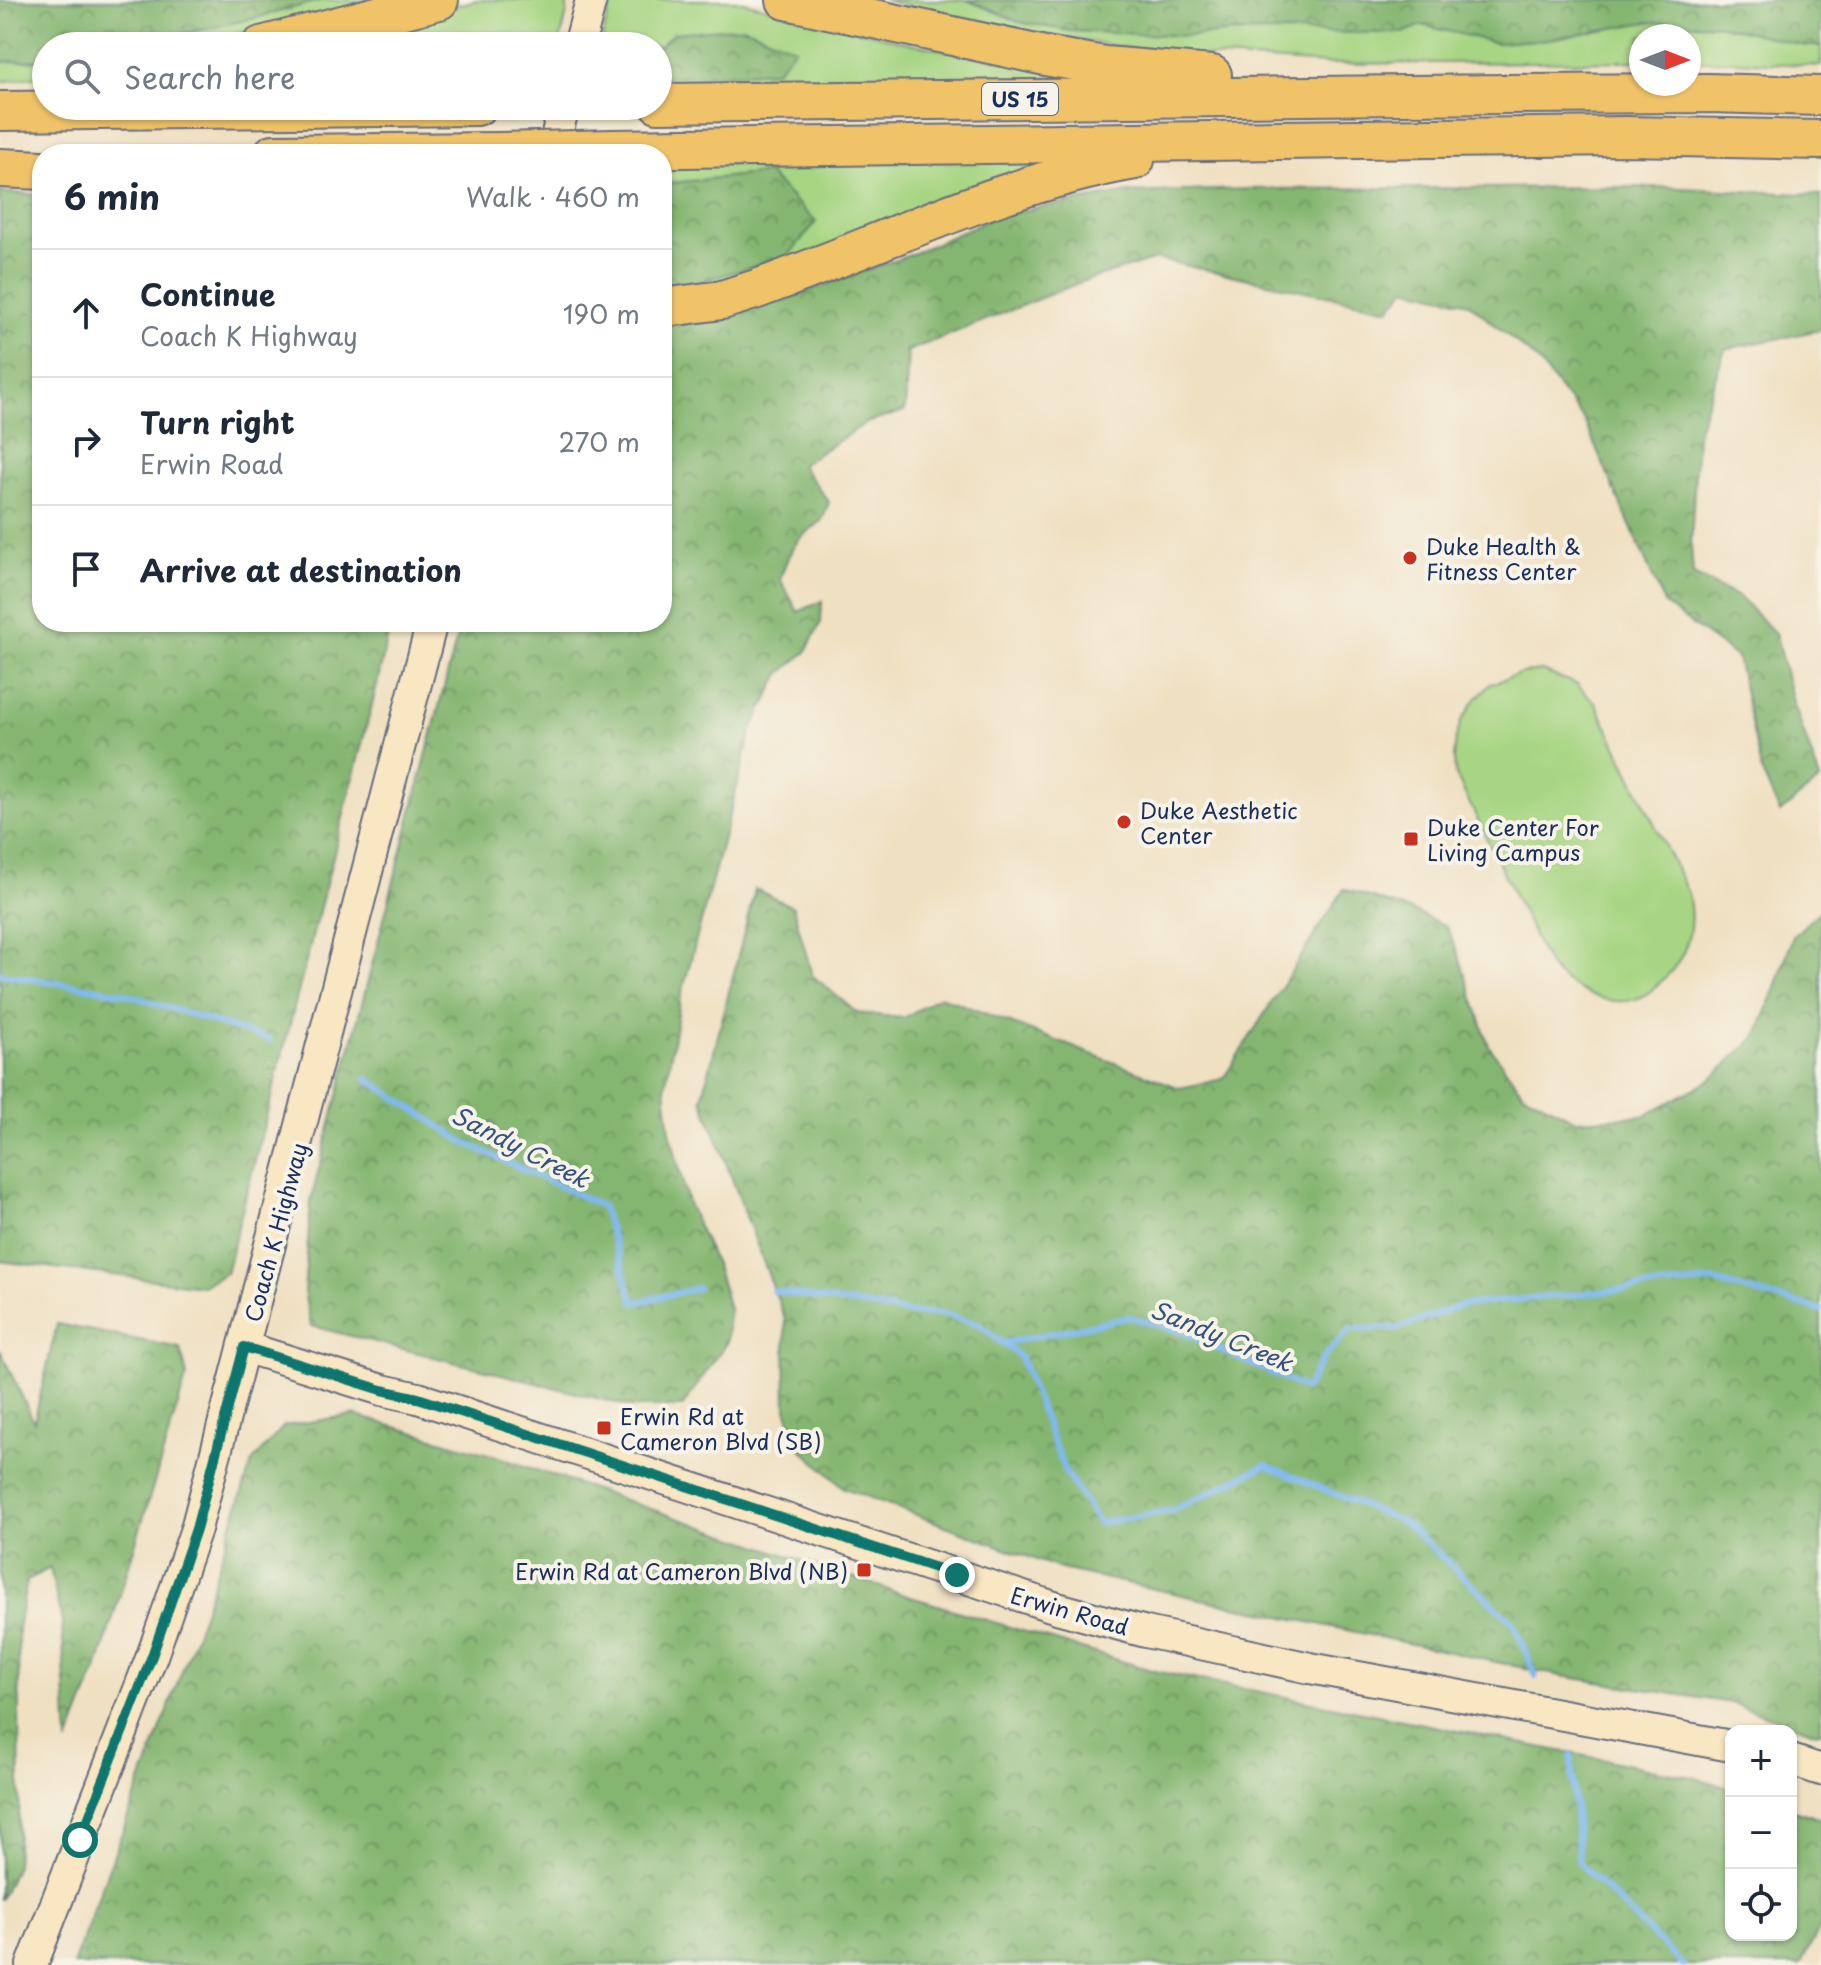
<!DOCTYPE html>
<html lang="en">
<head>
<meta charset="utf-8">
<style>
  :root { --surface:#fff; --page:#f2f2f3; --text:#1f2937; --muted:#747a83; --line:#e0e1e3 }
  body { margin:0; font-family:"Playpen Sans",sans-serif; background:var(--page); color:var(--text) }
  .controls { position:absolute; right:24px; bottom:24px; display:grid; overflow:hidden; border-radius:16px; box-shadow:0 2px 6px #0004 }
  .controls button { width:72px; height:72px; display:grid; place-items:center; padding:0; border:0; border-bottom:2px solid var(--line); background:var(--surface); color:var(--text); font:40px sans-serif }
  .compass { position:absolute; left:1629px; top:24px; width:72px; height:72px; border-radius:50%; background:var(--surface); box-shadow:0 2px 6px #0004; rotate:90deg }
  .stop { position:absolute; width:24px; height:24px; margin:-18px; border:6px solid #0f766e; border-radius:50%; background:#fff }
  .stop.end { background:#0f766e; border-color:#fff; box-shadow:0 2px 8px #0008 }
  .list { margin:0; padding:0; list-style:none }
  h2 { display:flex; justify-content:space-between; align-items:center; height:104px; margin:0; padding:0 32px; font-size:34px }
  h2 small { font-size:26px; font-weight:400; color:var(--muted) }
  .list li { display:grid; grid-template-columns:52px 1fr auto; gap:24px; align-items:center; box-sizing:border-box; height:128px; padding:0 32px; border-top:2px solid var(--line) }
  .list b { display:block; font-size:30px; white-space:nowrap }
  .list p { margin:0; font-size:26px; white-space:nowrap; color:var(--muted) }
  .list em { font-size:26px; font-style:normal; color:var(--muted) }
  .icon { flex:none; width:44px; height:44px; fill:none; stroke:currentColor; stroke-width:2; stroke-linecap:round; stroke-linejoin:round }
  .map { position:relative; flex:none; width:1821px; height:1965px; overflow:hidden }
  .search { position:absolute; background:var(--surface); box-shadow:0 2px 6px #0004; left:32px; top:32px; width:640px; height:88px; display:flex; align-items:center; gap:20px; box-sizing:border-box; padding:0 28px; border-radius:44px; color:var(--muted); font-size:30px }
  .panel { position:absolute; background:var(--surface); box-shadow:0 2px 6px #0004; left:32px; top:144px; width:640px; height:488px; border-radius:32px }
  .map>svg:first-child { display:block }
  .green { fill:#a7d583; stroke:#618270; stroke-width:2 }
  .forest { fill:url(#forest-crowns); stroke:#507268; stroke-width:2 }
  .lines { fill:none; stroke-linecap:round; stroke-linejoin:round }
  .stream { stroke:#80b9f0; stroke-width:6 }
  .secondary-casing { stroke:#666d81; stroke-width:34 }
  .motorway-casing { stroke:#666d81; stroke-width:42 }
  .secondary { stroke:#f9e7c3; stroke-width:30 }
  .motorway { stroke:#f1c369; stroke-width:38 }
  .motorway-bridge-casing { stroke:#666d81; stroke-width:42; stroke-linecap:butt }
  .motorway-bridge { stroke:#f1c369; stroke-width:38 }
  .route { stroke:#0f766e; stroke-width:10 }
  .poi-dot { fill:#c8321e; stroke:#f7f3e8; stroke-width:3 }
  .labels { text-anchor:middle; dominant-baseline:central; stroke-width:8; stroke-linejoin:round; paint-order:stroke }
  .shield { fill:#f7f3e8; stroke:#5d6a87; stroke-width:2 }
  .shield-label { font-size:20px; font-weight:bold; fill:#1b2f5e }
  .poi-label { font-size:22px; fill:#1b2f5e; stroke:#f7f3e8; text-anchor:start }
  .street-label { font-size:22px; fill:#1b2f5e; stroke:#f7f3e8 }
  .water-label { font-size:24px; font-style:italic; fill:#345282; stroke:#f7f3e8 }
</style>
</head>
<body>
<div class="map">
<svg width="1821" height="1965" viewBox="0 0 1821 1965">
  <defs>
    <pattern id="forest-crowns" width="20" height="18" patternUnits="userSpaceOnUse" patternTransform="scale(2)"><rect width="20" height="18" fill="#85b671"/><path d="M2 6a3 3 0 1 1 6 0M12 15a3 3 0 1 1 6 0" fill="none" stroke="#6c9460"/></pattern>
  </defs>
  <rect width="100%" height="100%" fill="#f7f3e8"/>
  <filter id="ink" filterUnits="userSpaceOnUse"><feTurbulence type="fractalNoise" baseFrequency=".0125" numOctaves="2"/><feDisplacementMap in="SourceGraphic" scale="16" xChannelSelector="R" yChannelSelector="G"/><feConvolveMatrix kernelMatrix="1 2 1 2 8 2 1 2 1" color-interpolation-filters="sRGB"/></filter>
  <filter id="wash" filterUnits="userSpaceOnUse"><feTurbulence type="fractalNoise" baseFrequency=".006" numOctaves="4" result="noise"/><feDisplacementMap in="SourceGraphic" scale="32" xChannelSelector="R" yChannelSelector="G"/><feGaussianBlur stdDeviation="1.8" result="paint"/><feColorMatrix in="noise" values="0 0 0 0 0 0 0 0 0 0 0 0 0 0 0 0 0 1.4 0 .05"/><feComposite in="paint" operator="in"/></filter>
  <g filter="url(#wash)">
    <rect width="100%" height="100%" fill="#f0e0c2"/>
    <g class="green">
      <path d="M0,0H386L181,46H46V75L0,82Z"/>
      <path d="M477,0H567V12L559,46H303Z"/>
      <path d="M612,0H735L909,43L1082,76L1051,80L872,88L658,89V77L776,71L674,33L658,48V46H600Z"/>
      <path d="M884,0H1821V66L1736,61H1689V36H1641V61L1328,64L1158,53L974,23Z"/>
      <path d="M1009,160L1038,164L928,213L662,301V284H692L767,173L662,184V164Z"/>
      <path d="M1542,671L1576,684L1595,702L1688,893C1696,930 1686,962 1656,986C1651,991 1643,997 1636,999C1605,1008 1567,987 1548,965L1455,773L1454,758L1456,737L1461,722L1475,700L1490,684L1522,673Z"/>
    </g>
    <g class="forest">
      <path d="M0,0H322L251,19L126,46H46V60L0,62Z"/>
      <path d="M967,0H1821V46H1805L1721,25L1648,22L1549,39L1497,43L1422,25L1403,33L1236,32L1189,36L1070,31L1019,22Z"/>
      <path d="M744,27L795,48L776,71L658,77V48L674,33Z"/>
      <path d="M767,173L816,222L787,257L692,284H662V184Z"/>
      <path d="M1663,187L1821,195V330L1725,349L1697,433L1691,545L1693,575L1739,597L1775,633L1793,702L1820,780L1780,813L1761,770L1737,657L1665,605L1584,420L1537,360L1469,303L1406,288L1389,309L1156,259L1081,282L908,351L905,411L866,423L801,465L829,502C819,532 819,519 801,537C790,549 785,565 780,579L798,612L822,601L821,622L806,652L780,674L752,729L680,1001L665,1088L670,1133L689,1206L716,1266L729,1308L727,1342L682,1407H632L311,1326L304,1292L311,1200L461,622H662V325H678L770,304L910,255L1001,214L1123,193L1248,189Z"/>
      <path d="M0,192L42,195V622H391L376,689L226,1273L201,1286L0,1261Z"/>
      <path d="M755,889L793,907L812,975L857,1013L904,1018L940,996L1180,1088L1223,1079L1344,889L1412,911L1446,926L1459,956L1489,1046L1523,1093L1576,1120L1644,1116L1710,1080L1756,1037L1775,990L1793,936L1821,910V1732L1812,1731L1731,1703L1561,1676L1061,1569L844,1488L801,1449L786,1409L785,1319L702,1099Z"/>
      <path d="M57,1324L180,1348L187,1375L99,1663L68,1743L62,1622L50,1568L27,1580L18,1628L20,1798L16,1866L0,1900V1350L34,1422Z"/>
      <path d="M354,1415L492,1455L901,1594L1154,1671L1697,1778L1731,1789V1935H1791V1809L1821,1819V1926L1800,1965H73L201,1620L252,1462L284,1426Z"/>
    </g>
    <g class="lines">
      <g class="stream">
        <path d="M0,974L123,993L270,1040"/>
        <path d="M366,1078L464,1142L602,1206L634,1303L698,1288"/>
        <path d="M773,1291L910,1313L944,1314L980,1325L1020,1357L1065,1472L1099,1523L1174,1510L1266,1465L1405,1523L1513,1622L1536,1676"/>
        <path d="M1004,1343L1130,1317L1186,1334L1306,1389L1322,1359L1350,1329L1400,1328L1462,1305L1713,1281L1821,1310"/>
        <path d="M1571,1756L1579,1863L1683,1965"/>
      </g>
    </g>
  </g>
  <g filter="url(#ink)">
    <g class="lines">
      <g class="secondary-casing">
        <g id="secondary">
          <path d="M579,46L591,0"/>
          <path d="M552,154L564,106"/>
          <path d="M244,1347L382,1390L418,1398L1057,1608L1146,1632L1310,1668L1731,1746"/>
          <path d="M1791,1760L1821,1770"/>
          <path d="M32,1965L152,1656L196,1529L432,622"/>
        </g>
      </g>
      <g class="motorway-casing">
        <g id="motorway">
          <path d="M786,0L1045,56L1105,66L1212,75"/>
          <path d="M261,46L439,0"/>
          <path d="M658,103L1507,94L1708,93L1821,96"/>
          <path d="M0,111L477,106"/>
          <path d="M612,149L1433,138L1627,136L1821,140"/>
          <path d="M273,154L498,152"/>
          <path d="M0,168L42,170"/>
          <path d="M662,308L722,300L757,289C882,244 1003,183 1135,160"/>
        </g>
      </g>
      <use href="#secondary" class="secondary"/>
      <use href="#motorway" class="motorway"/>
      <g class="motorway-bridge-casing">
        <path id="motorway-bridge" d="M498,152L612,149"/>
      </g>
      <use href="#motorway-bridge" class="motorway-bridge"/>
    </g>
  </g>
  <g class="lines" filter="url(#ink)">
    <path class="route" d="M80,1840L152,1656L196,1529L244,1347L382,1390L418,1398L957,1575"/>
  </g>
  <g class="poi-dot">
    <circle cx="1410" cy="558" r="8"/>
    <circle cx="1124" cy="822" r="8"/>
    <rect x="1403" y="831" width="16" height="16" rx="4"/>
    <rect x="596" y="1420" width="16" height="16" rx="4"/>
    <rect x="856" y="1562" width="16" height="16" rx="4"/>
  </g>
  <g class="labels">
    <rect class="shield" x="982" y="83" width="76" height="32" rx="6"/>
    <g class="shield-label">
      <text x="1020" y="99">US 15</text>
    </g>
    <g class="poi-label">
      <text x="1426" y="545">Duke Health &amp;<tspan x="1426" dy="25">Fitness Center</tspan></text>
      <text x="1140" y="809">Duke Aesthetic<tspan x="1140" dy="25">Center</tspan></text>
      <text x="1427" y="826">Duke Center For<tspan x="1427" dy="25">Living Campus</tspan></text>
      <text x="620" y="1415">Erwin Rd at<tspan x="620" dy="25">Cameron Blvd (SB)</tspan></text>
      <text x="848" y="1570" text-anchor="end">Erwin Rd at Cameron Blvd (NB)</text>
    </g>
    <g class="street-label">
      <text transform="translate(275 1232) rotate(-75)">Coach K Highway</text>
      <text transform="translate(1070 1610) rotate(16)">Erwin Road</text>
    </g>
    <g class="water-label">
      <text transform="translate(521 1146) rotate(27)">Sandy Creek</text>
      <text transform="translate(1222 1335) rotate(22)">Sandy Creek</text>
    </g>
  </g>
</svg>
<div class="controls">
<button>+</button>
<button>−</button>
<button><svg class="icon" aria-label="locate" viewBox="0 0 24 24"><circle cx="12" cy="12" r="6"/><path d="M12 2v4M12 18v4M2 12h4M18 12h4"/></svg></button>
</div>
<svg class="compass" viewBox="-18 -18 36 36"><path d="M0-13l5 13h-10z" fill="#e53935"/><path d="M0 13l5-13h-10z" fill="#747a83"/></svg>
<div class="stop" style="left:80px;top:1840px"></div>
<div class="stop end" style="left:957px;top:1575px"></div>
<div class="search"><svg class="icon" aria-label="search" viewBox="0 0 24 24"><circle cx="10" cy="10" r="6"/><path d="M15 15l6 6"/></svg>Search here</div>
<section class="panel">
<h2>6 min<small>Walk · 460 m</small></h2>
<ul class="list">
<li><svg class="icon" aria-label="ahead" viewBox="0 0 24 24"><path d="M12 20V5M6 11l6-6 6 6"/></svg><div><b>Continue</b><p>Coach K Highway</p></div><em>190 m</em></li>
<li><svg class="icon" aria-label="right" viewBox="0 0 24 24"><path d="M7 20v-9h11M14 6l5 5-5 5"/></svg><div><b>Turn right</b><p>Erwin Road</p></div><em>270 m</em></li>
<li><svg class="icon" aria-label="arrive" viewBox="0 0 24 24"><path d="M6 21V4h12l-3 4 3 4H6"/></svg><div><b>Arrive at destination</b></div></li>
</ul>
</section>
</div>
</body>
</html>
